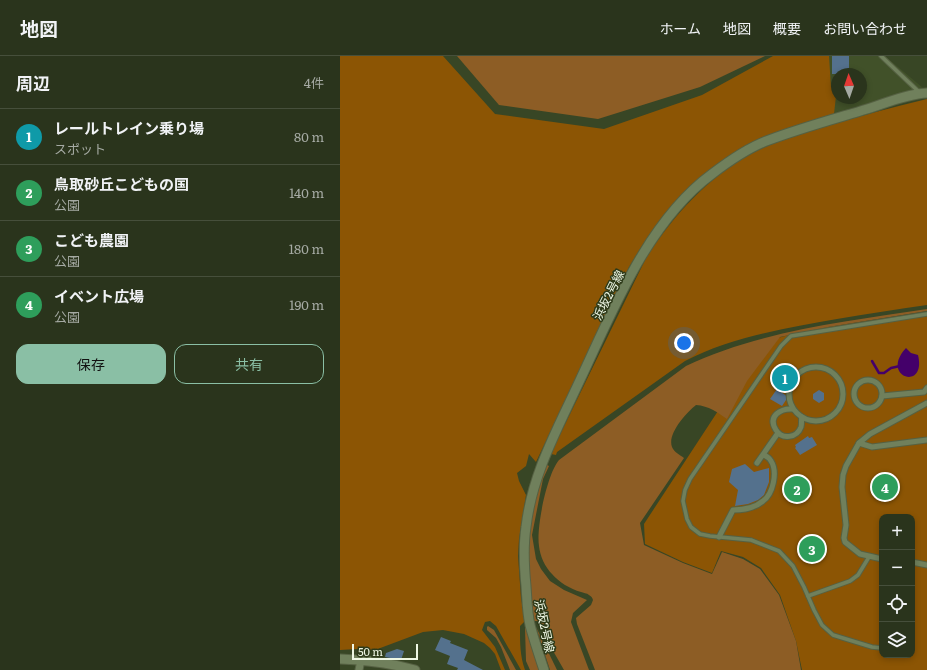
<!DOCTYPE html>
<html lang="ja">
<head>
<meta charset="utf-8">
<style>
  :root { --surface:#2a341c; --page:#323c25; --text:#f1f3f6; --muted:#a5aaa3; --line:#464f3b; --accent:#8abfa5 }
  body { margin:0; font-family:Literata,"Noto Sans JP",serif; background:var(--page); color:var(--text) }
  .controls { position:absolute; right:12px; bottom:12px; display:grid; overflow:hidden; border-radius:8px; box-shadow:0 2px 6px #0003 }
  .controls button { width:36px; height:36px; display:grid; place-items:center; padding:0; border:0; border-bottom:1px solid var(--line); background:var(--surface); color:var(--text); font:20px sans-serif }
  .compass { position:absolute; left:491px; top:12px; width:36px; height:36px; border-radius:50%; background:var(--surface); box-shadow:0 2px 6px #0003; rotate:358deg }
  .scale { position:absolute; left:12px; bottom:10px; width:66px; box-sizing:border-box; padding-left:4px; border:2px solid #eff7e4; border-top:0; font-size:11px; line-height:14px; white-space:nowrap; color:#eff7e4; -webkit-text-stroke:3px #2e3b1a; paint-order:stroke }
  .you { position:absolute; left:344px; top:287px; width:14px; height:14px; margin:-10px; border:3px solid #fff; border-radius:50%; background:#1a73e8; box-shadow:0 0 0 6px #1a73e833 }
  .badge { display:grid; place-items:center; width:26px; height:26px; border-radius:50%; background:var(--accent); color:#fff; font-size:13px; font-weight:700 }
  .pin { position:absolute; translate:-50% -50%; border:2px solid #fff; box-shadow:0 1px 4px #0006 }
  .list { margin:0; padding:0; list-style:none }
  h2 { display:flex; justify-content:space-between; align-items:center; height:52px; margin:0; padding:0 16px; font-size:17px }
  h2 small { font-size:13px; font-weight:400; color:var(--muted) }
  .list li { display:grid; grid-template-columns:26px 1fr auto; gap:12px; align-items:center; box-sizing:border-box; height:56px; padding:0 16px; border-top:1px solid var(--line) }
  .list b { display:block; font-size:15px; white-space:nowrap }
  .list p { margin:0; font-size:13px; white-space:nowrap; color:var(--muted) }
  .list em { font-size:13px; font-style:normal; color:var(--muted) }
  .actions { display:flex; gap:8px; padding:12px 16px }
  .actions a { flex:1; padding:9px 0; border:1px solid var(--accent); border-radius:12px; text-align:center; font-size:14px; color:var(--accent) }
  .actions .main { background:var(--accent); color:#111 }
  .icon { flex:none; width:22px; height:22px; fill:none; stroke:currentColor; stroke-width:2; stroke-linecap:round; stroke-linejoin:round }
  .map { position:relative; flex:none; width:587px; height:614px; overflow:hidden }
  header { display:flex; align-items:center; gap:24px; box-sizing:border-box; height:56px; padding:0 20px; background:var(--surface); border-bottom:1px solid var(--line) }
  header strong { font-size:19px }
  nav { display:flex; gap:22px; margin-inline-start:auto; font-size:14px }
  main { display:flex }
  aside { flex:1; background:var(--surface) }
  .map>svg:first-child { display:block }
  .built { fill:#415129; fill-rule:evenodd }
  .green { fill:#8c5504; fill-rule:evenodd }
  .forest { fill:#8d5d25 }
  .water { fill:#44006a }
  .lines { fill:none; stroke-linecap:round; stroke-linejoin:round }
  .stream { stroke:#44006a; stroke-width:2.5 }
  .building { fill:#54718d }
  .service-casing { stroke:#566143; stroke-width:5.5 }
  .pedestrian-casing { stroke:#566143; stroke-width:7 }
  .minor-casing { stroke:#566143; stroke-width:9 }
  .tertiary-casing { stroke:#566143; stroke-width:11 }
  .service { stroke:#70805c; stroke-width:3.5 }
  .pedestrian { stroke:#70805c; stroke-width:5 }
  .minor { stroke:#70805c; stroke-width:7 }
  .tertiary { stroke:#70805c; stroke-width:9 }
  .labels { text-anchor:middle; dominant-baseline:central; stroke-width:3; stroke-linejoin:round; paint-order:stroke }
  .street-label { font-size:12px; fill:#eff7e4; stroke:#2e3b1a }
</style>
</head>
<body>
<header>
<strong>地図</strong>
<nav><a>ホーム</a><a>地図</a><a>概要</a><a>お問い合わせ</a></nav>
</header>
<main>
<aside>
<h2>周辺<small>4件</small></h2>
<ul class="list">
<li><span class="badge" style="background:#0f9aa8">1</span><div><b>レールトレイン乗り場</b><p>スポット</p></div><em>80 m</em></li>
<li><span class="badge" style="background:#2e9e5b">2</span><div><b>鳥取砂丘こどもの国</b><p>公園</p></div><em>140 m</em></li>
<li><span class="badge" style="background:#2e9e5b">3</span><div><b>こども農園</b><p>公園</p></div><em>180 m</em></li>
<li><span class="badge" style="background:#2e9e5b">4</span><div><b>イベント広場</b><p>公園</p></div><em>190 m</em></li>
</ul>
<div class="actions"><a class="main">保存</a><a>共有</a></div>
</aside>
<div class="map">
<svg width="587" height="614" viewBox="0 0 587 614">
  <rect width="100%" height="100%" fill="#384625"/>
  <path class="built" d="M487,0H545L583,32L490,58ZM497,18H521V42H497Z"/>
  <g class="green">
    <path d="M0,0H103L155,58L264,73L362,39L433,0H489L491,31H497L494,58L431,79L346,134L322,161L305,185L289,211L196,406L189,398L186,410L177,417L179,425L186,439L179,483L178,500L181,542L185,565L180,570V573C180,587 180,600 185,614H181L156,570L150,565L145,566L142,574L155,591L165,614H161L155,598L150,592L144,587L124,578L103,574L83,576L35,594L17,593L0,594Z"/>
    <path d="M587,43V249C557,253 527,258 497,263C446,272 391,281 345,305L217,396L216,399L211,398V397L306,202C333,160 367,122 411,98C435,85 461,78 487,70C520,60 553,51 587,43Z"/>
    <path d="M587,256V614H462L456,585L440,539L421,512L403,501L381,495L372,517L343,506L305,488L304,468L395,329L426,285L449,279L481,272ZM542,461H572V599H542Z"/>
  </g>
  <g class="forest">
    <path d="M117,0H425L360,31L258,63L159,49Z"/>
    <path d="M587,253V255L488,271L440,281L407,325L387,363C377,356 369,350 356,349C346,357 327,378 332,391C334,396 340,399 344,402L300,467L304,489L343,507L372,518L382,496L403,503L420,513L439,539L456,585L461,614H255L237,568L236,562L251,549L253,544C252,541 252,541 249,539C247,537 243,537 241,536C230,533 219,526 212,518C205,511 200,500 199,490C196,472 207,418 219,404L346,310C419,275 508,265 587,253Z"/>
    <path d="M207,409L209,410L203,423L192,479L196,503L201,513L210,525L224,534L247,544L233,557L231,566L249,614H224L212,593L201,569L197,565H194L189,531L188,482L195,446L201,423Z"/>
    <path d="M148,570L154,574L176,614H170L161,591L156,582L147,574V571Z"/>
    <path d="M186,571L200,614H190L186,605L185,572Z"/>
    <path d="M196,571L217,614H210Z"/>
  </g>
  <path class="water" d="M566,292L571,297L578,299C587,336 539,321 566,292Z"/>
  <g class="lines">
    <path class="stream" d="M532,305L539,317H544L551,312L560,310"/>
  </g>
  <g class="building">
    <rect x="492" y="0" width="17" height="18"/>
    <path d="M449,307L457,312L441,335L433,329Z"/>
    <path d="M437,333L448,341L442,350L430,343Z"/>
    <path d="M479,334L484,337V344L479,347L473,343V338Z"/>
    <path d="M468,380L469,382L472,381L477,389L460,399L455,392L456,391L455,389Z"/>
    <path d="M405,408L414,416L429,412V426L424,439L418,444L408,448L395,450L398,434L389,426L392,413Z"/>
    <path d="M101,581L111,585L110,587L128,594L124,604L143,614H117L118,612L107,608L110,600L95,594Z"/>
    <path d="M57,593L64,595L61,604L45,601L46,597Z"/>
  </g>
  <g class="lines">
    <g class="service-casing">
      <g id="service">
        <path d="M541,0L579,36"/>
        <path d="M468,540L510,525L518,519L529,501"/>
        <path d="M542,592L532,591L493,579L482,569L474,554L464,531L453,510L439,495L411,484L370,480L360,478L351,471L347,463L343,445L345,434L350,423L441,290L451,280L587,258"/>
      </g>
    </g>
    <g class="pedestrian-casing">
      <g id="pedestrian">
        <circle cx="476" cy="338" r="27"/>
        <circle cx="528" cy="338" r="14"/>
        <path d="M542,340L584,336L587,332"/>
        <path d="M453,353C441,352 427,360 436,374C442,384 457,382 461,371C462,368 461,364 462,361"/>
        <path d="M519,387L532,391L587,384"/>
        <path d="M417,407L438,377"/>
        <path d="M379,481L393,454C404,454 415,452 423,445C433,438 438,416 431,405C430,403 426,400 424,399"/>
        <path d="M542,503L520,498L505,486L504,482L506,469L502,431L503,419L506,410L519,387L530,378L587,347"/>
        <path d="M572,506L587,509"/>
      </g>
    </g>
    <g class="minor-casing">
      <path id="minor" d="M19,614L21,604"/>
    </g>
    <g class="tertiary-casing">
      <g id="tertiary">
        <path d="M0,603C26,604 51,607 75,614"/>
        <path d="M204,614C199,599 194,584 190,569C187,556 187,543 186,530C184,510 183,491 186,471C192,418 218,372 240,324C273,254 308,165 372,118C389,105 409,91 429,84C461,72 494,63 527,53C546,47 567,38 587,37"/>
      </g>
    </g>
    <use href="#service" class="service"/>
    <use href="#pedestrian" class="pedestrian"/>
    <use href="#minor" class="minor"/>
    <use href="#tertiary" class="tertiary"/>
  </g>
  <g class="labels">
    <g class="street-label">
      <text transform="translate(268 239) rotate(-63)">浜坂2号線</text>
      <text transform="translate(205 570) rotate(78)">浜坂2号線</text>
    </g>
  </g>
</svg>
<div class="controls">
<button>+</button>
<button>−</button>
<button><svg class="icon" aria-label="locate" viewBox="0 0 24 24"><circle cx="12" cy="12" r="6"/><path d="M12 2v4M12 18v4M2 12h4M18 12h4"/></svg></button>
<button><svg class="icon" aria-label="layers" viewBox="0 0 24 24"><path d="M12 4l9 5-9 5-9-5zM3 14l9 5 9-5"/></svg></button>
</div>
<svg class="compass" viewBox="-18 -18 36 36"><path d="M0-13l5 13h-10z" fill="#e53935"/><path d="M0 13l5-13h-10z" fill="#a5aaa3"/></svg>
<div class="scale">50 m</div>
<div class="you"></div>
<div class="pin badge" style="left:445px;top:322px;background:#0f9aa8">1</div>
<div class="pin badge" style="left:457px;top:433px;background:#2e9e5b">2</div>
<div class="pin badge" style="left:472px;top:493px;background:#2e9e5b">3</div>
<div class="pin badge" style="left:545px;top:431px;background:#2e9e5b">4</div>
</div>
</main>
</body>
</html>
